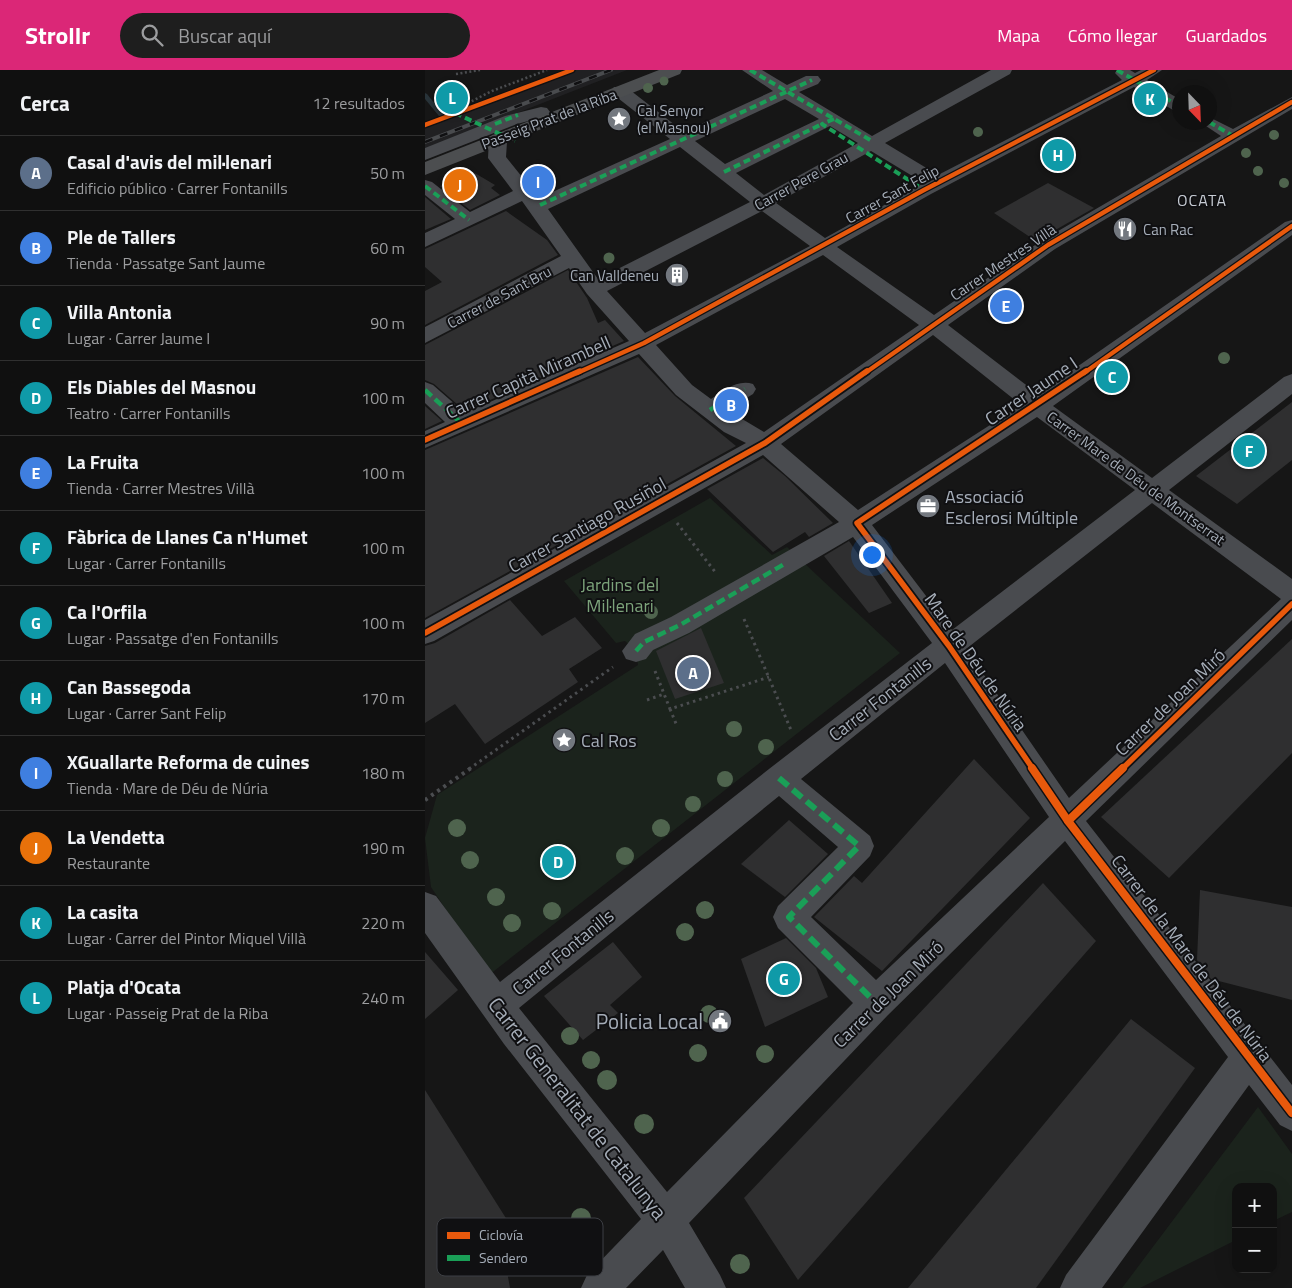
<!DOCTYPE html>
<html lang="es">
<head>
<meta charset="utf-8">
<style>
  :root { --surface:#101010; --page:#1e1e1e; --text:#f1f3f6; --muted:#9c9d9f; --line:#303030; --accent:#db2777 }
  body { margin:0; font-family:"Titillium Web",sans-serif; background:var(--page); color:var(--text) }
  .controls { position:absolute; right:15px; bottom:15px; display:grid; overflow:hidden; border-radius:10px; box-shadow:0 5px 20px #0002 }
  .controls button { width:45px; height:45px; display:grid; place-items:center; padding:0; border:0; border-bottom:1px solid var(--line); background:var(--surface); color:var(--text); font:25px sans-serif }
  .compass { position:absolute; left:747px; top:15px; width:45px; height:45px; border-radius:50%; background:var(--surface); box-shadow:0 5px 20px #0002; rotate:157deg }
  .you { position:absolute; left:446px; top:484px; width:18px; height:18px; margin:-12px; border:4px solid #fff; border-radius:50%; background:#1a73e8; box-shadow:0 0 0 8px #1a73e833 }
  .badge { display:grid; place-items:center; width:32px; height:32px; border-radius:50%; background:var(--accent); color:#fff; font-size:16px; font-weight:700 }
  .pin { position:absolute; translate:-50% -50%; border:2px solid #fff; box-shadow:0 1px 5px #0006 }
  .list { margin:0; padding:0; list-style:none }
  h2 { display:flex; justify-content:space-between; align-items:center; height:65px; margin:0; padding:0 20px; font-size:21px }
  h2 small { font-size:16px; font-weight:400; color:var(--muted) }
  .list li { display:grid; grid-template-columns:32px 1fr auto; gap:15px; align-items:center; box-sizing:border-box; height:75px; padding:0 20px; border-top:1px solid var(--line) }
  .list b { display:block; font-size:19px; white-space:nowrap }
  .list p { margin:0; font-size:16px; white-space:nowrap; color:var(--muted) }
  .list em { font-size:16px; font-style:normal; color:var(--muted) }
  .icon { flex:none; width:28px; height:28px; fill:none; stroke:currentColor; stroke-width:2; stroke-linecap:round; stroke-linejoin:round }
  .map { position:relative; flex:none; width:867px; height:1218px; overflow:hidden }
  header { display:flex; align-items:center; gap:30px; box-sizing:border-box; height:70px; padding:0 25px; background:var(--accent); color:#fff }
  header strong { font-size:24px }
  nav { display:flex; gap:28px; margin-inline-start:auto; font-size:18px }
  .search { width:350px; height:45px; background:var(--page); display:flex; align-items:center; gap:12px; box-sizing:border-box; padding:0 18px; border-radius:28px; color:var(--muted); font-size:19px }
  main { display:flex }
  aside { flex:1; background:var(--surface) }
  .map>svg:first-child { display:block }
  .built { fill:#202022 }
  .green { fill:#1b231c }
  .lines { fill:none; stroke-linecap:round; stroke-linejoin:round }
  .stream { fill:#283339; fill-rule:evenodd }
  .building { fill:#2f2f30 }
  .path-far2 { stroke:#4b4d50; stroke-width:2.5; stroke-dasharray:2 2.5; stroke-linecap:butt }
  .path-far1 { stroke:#4b4d50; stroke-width:3; stroke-dasharray:2.5 4; stroke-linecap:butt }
  .path { stroke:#4b4d50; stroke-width:4; stroke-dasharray:3 4.5; stroke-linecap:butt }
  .minor { fill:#494b4f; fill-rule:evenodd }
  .major { fill:#4c4e50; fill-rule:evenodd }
  .rail-casing { stroke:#494b4e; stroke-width:4 }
  .rail { stroke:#101012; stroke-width:2.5; stroke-dasharray:8; stroke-linecap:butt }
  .quiet-far2 { stroke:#1a9f57; stroke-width:4; stroke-dasharray:7 4; stroke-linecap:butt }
  .quiet-far1 { stroke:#1a9f57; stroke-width:4.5; stroke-dasharray:9 4.5; stroke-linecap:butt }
  .quiet { stroke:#1a9f57; stroke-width:6; stroke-dasharray:12 6; stroke-linecap:butt }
  .cycleway-far2-casing { stroke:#101012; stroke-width:7 }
  .cycleway-far1-casing { stroke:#101012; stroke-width:9 }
  .cycleway-casing { stroke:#101012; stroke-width:11 }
  .cycleway-far2 { stroke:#e8590c; stroke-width:4.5 }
  .cycleway-far1 { stroke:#e8590c; stroke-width:5.5 }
  .cycleway { stroke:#e8590c; stroke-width:8 }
  .tree { fill:#4f644e }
  .labels { text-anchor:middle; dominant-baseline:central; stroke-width:4; stroke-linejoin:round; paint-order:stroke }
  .far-poi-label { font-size:15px; fill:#a5adb8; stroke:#101012; text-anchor:start }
  .far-street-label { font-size:15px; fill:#a5adb8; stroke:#101012 }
  .far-neighbourhood-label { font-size:16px; letter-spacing:1px; fill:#c7ccd4; stroke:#101012 }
  .street-label { font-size:18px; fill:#a5adb8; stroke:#101012 }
  .poi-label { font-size:18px; fill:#a5adb8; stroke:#101012; text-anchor:start }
  .park-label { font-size:18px; fill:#7da47b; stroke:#101012 }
  .near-poi-label { font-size:21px; fill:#a5adb8; stroke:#101012; text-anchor:end }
  .near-street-label { font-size:21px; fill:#a5adb8; stroke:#101012 }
  .key { fill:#101012; stroke:#3d3f44; stroke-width:1 }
  .key-label { font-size:14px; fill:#a5adb8 }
</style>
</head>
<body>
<header>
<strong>Strollr</strong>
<div class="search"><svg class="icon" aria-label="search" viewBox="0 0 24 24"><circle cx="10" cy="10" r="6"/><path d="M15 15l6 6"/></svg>Buscar aquí</div>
<nav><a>Mapa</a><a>Cómo llegar</a><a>Guardados</a></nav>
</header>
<main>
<aside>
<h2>Cerca<small>12 resultados</small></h2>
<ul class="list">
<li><span class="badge" style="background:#5c6f8a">A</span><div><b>Casal d'avis del mil·lenari</b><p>Edificio público · Carrer Fontanills</p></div><em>50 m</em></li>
<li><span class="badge" style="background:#3f7fe0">B</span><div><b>Ple de Tallers</b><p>Tienda · Passatge Sant Jaume</p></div><em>60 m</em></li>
<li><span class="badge" style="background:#0f9aa8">C</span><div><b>Villa Antonia</b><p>Lugar · Carrer Jaume I</p></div><em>90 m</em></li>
<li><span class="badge" style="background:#0f9aa8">D</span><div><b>Els Diables del Masnou</b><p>Teatro · Carrer Fontanills</p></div><em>100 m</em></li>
<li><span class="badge" style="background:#3f7fe0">E</span><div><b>La Fruita</b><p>Tienda · Carrer Mestres Villà</p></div><em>100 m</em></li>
<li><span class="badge" style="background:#0f9aa8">F</span><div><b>Fàbrica de Llanes Ca n'Humet</b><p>Lugar · Carrer Fontanills</p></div><em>100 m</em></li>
<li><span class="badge" style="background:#0f9aa8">G</span><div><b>Ca l'Orfila</b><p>Lugar · Passatge d'en Fontanills</p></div><em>100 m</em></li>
<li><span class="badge" style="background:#0f9aa8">H</span><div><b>Can Bassegoda</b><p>Lugar · Carrer Sant Felip</p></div><em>170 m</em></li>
<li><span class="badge" style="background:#3f7fe0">I</span><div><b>XGuallarte Reforma de cuines</b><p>Tienda · Mare de Déu de Núria</p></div><em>180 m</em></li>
<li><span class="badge" style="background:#e8710a">J</span><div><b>La Vendetta</b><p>Restaurante</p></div><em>190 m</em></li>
<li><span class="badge" style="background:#0f9aa8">K</span><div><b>La casita</b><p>Lugar · Carrer del Pintor Miquel Villà</p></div><em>220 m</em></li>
<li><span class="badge" style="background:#0f9aa8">L</span><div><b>Platja d'Ocata</b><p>Lugar · Passeig Prat de la Riba</p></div><em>240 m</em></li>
</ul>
</aside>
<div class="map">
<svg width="867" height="1218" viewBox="0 0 867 1218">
  <rect width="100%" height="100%" fill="#161616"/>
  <path class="built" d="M151,0H202L0,79V58Z"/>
  <g class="green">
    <path d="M285,428L347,485L362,477L475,583L64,905L6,817L0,768L12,725L213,595L211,581L200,571L191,573L139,511Z"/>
    <path d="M833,1037L867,1084V1142L848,1151V1117H811V1170L715,1218H697Z"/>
  </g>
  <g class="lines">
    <path class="stream" d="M0,23L2,24L18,44V46H14L0,29Z"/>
  </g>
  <g class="building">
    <path d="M48,102L70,115L66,118L75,125L45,140L15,116Z"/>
    <path d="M623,113L669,138L611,171L569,143Z"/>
    <path d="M0,127L26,149L0,160Z"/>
    <path d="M81,141L122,170L133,185L0,255V221L17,212L0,197V179Z"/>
    <path d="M143,200L162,228L173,253L180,250L199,271L40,341L9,314L0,310V275Z"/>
    <path d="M213,287L250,326L311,376L0,548V380Z"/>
    <path d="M867,332V390L812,434L771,406Z"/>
    <path d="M0,336L17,351L0,359Z"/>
    <path d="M338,388L360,406L408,453L384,467L380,462L348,482L282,419Z"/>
    <path d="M424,471L467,533L444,543L399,486Z"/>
    <path d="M85,530L117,566L150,547L177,578L144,599L153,612L60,674L30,634L0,653V576L10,573Z"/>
    <path d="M276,558L299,613L250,629L231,581Z"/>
    <path d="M867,569V683L744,808L676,747Z"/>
    <path d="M549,689L605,748L457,901L389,847L429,806L437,813Z"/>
    <path d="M364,750L403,784L360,827L316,794Z"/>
    <path d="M618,813L671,871L373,1210L319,1128Z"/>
    <path d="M775,820L867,837V930L786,909L772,890Z"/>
    <path d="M361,868L391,898L403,927L340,957L316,889Z"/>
    <path d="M188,872L217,907L185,935L193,943L158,970L119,926Z"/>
    <path d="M0,882L33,920L0,949Z"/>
    <path d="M706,949L770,998L611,1218H483Z"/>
    <path d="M0,1020L84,1153L75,1163L85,1218H0Z"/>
  </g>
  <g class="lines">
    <g class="path-far2">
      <path d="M31,4L55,0"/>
      <path d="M25,41L39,35"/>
      <path d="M0,55L42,39L39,35L67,21L122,0"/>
    </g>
    <g class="path-far1">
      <path d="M252,453L291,503"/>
      <path d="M319,549L366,660"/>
      <path d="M230,601L245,639L344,607"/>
      <path d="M222,630L239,624"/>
      <path d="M245,639L252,656"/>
      <path d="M44,699L188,597"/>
    </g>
    <path class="path" d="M0,730L46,698"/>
    <g class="minor">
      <path d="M317,0H337L362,15L381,6H393L396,10L393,14L374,22L447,66L566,0H587L585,4L460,73L513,105L697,10L690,3L692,0H705L710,3L716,0H737L722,10L754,29V41L748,40L709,17L506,124L412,177L509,245L616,171L796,66L775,52H784V47L808,59L867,27V39L630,179L523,255L613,324L860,152L867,150V165L628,336L727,408L859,307L867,304V324L744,420L867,509V550L661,751L867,1015V1061L855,1055L824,1015L677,1218H635L641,1205L803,987L640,771L463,945L264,1153L295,1205L301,1218H260L238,1180L201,1218H156L162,1205L216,1149L79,974L0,863V822L11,826L75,912L344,699L507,573L428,467L264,563L228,580L221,589L211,592L201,589L197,581L210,564L246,547L414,452L338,385L9,571L0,574V550L321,373L299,362L251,325L214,284L0,378V361L20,352L0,333V312L8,315L40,343L204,271L162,224L144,198L0,273V257L136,186L97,131L0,177V163L30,149L0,125V110L7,112L45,142L88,121L63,88L64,69L67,65L76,63L82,64L85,68L82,72L81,87L114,128L245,69L189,25L186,21L189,17H201L259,62L348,21ZM360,29L394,49L300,94L270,71ZM405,56L433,73L339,125L311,103ZM255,77L325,132L173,209L123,139ZM446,81L499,113L400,168L351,133ZM337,141L385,176L220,263L182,221ZM398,185L494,255L339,362L302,340L328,324L331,319L328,314C312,309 299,321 286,329L267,315L231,275ZM508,265L596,335L433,440L356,374ZM612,347L710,420L527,560L447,455ZM727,433L856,529L644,728L541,579ZM520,593L624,747L451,910L386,847L445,786L449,776L445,766L376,709ZM354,726L413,777L353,836L348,847L353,858L428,933L242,1122L94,938Z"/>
      <path d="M116,37L122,38L125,42L122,46L92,54L0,90V78L80,46Z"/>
    </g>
    <path class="major" d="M234,0H257L255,4L0,105V92Z"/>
    <g class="rail-casing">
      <path id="rail" d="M0,72L186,0"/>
    </g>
    <use href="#rail" class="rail"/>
    <g class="quiet-far2">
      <path d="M325,0L447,71"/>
      <path d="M692,0L754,36"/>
      <path d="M30,43L90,71"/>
      <path d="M409,49L397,54L499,120"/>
      <path d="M784,52L808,66"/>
      <path d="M70,54L93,45"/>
      <path d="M299,102L397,54"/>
      <path d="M0,116L44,150"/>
      <path d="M115,135L387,10"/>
    </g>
    <g class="quiet-far1">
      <path d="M0,320L35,352"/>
      <path d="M285,340L320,319"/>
      <path d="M211,581L219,572L255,555L361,493"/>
    </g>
    <path class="quiet" d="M354,708L434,776L364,847L451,933"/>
    <g class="cycleway-far2-casing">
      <g id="cycleway-far2">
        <path d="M0,55L147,0"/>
        <path d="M152,303L219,273L499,120L729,0"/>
        <path d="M440,303L623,175L867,32"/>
        <path d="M659,303L867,156"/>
      </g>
    </g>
    <g class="cycleway-far1-casing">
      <g id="cycleway-far1">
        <path d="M0,370L155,301"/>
        <path d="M0,563L340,373L442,301"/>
        <path d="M608,699L524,576L432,453L661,301"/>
        <path d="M697,699L867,534"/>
      </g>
    </g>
    <g class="cycleway-casing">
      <g id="cycleway">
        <path d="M607,698L643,751L867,1043"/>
        <path d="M643,751L698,698"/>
      </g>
    </g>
    <use href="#cycleway-far2" class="cycleway-far2"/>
    <use href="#cycleway-far1" class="cycleway-far1"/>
    <use href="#cycleway" class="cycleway"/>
  </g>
  <g class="tree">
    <circle cx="239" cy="11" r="4.5"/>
    <circle cx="223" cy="18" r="5"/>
    <circle cx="553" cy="62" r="5"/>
    <circle cx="849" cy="65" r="5"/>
    <circle cx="821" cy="83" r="5"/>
    <circle cx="833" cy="101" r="5"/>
    <circle cx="859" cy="113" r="5"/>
    <circle cx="184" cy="188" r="5.5"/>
    <circle cx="799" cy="288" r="6"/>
    <circle cx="226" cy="542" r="7"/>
    <circle cx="309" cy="659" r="8"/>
    <circle cx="341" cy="677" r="8"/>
    <circle cx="300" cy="709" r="8"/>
    <circle cx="268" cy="734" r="8"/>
    <circle cx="32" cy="758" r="9"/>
    <circle cx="236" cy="758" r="9"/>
    <circle cx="200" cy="786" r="9"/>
    <circle cx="45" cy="790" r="9"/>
    <circle cx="71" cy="827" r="9"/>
    <circle cx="280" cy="840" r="9"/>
    <circle cx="127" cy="841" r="9"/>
    <circle cx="87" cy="853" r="9"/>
    <circle cx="260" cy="862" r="9"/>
    <circle cx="284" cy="944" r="9"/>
    <circle cx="145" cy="966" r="9"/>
    <circle cx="273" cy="983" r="9"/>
    <circle cx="340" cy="984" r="9"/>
    <circle cx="166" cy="990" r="9"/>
    <circle cx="182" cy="1010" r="10"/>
    <circle cx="219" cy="1054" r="10"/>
    <circle cx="156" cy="1148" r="10"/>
    <circle cx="315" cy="1194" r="10"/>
  </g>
  <defs>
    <g id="sight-disc" transform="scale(1.25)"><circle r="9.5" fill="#73787f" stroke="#101012"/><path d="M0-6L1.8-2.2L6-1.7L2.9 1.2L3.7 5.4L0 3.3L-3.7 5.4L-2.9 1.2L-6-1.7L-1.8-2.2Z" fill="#fff"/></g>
    <g id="restaurant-disc" transform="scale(1.25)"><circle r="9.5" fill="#73787f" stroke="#101012"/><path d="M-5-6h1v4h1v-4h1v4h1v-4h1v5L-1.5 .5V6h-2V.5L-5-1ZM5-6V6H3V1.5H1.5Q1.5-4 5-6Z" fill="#fff"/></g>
    <g id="building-disc" transform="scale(1.25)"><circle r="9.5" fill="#73787f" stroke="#101012"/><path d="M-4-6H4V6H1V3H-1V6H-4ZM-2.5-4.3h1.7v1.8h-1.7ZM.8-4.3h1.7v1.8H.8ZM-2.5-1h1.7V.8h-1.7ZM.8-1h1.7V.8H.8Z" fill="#fff"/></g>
    <g id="office-disc" transform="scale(1.25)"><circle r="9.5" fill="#73787f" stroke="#101012"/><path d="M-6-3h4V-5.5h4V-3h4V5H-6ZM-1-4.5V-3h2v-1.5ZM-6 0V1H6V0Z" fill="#fff"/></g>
    <g id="civic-disc" transform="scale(1.25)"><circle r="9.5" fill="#73787f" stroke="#101012"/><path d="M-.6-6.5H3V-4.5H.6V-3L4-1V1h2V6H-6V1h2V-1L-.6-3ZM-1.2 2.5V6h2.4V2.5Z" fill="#fff"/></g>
  </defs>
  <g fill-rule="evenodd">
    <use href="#sight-disc" x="194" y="49"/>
    <use href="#restaurant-disc" x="700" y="159"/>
    <use href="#building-disc" x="252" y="205"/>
    <use href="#office-disc" x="503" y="436"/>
    <use href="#sight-disc" x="139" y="670"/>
    <use href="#civic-disc" x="295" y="951"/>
  </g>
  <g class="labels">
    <g class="far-poi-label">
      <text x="212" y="40">Cal Senyor<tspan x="212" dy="17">(el Masnou)</tspan></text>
      <text x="718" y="159">Can Rac</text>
      <text x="234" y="205" text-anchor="end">Can Valldeneu</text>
    </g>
    <g class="far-street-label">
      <text transform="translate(124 49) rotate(-21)">Passeig Prat de la Riba</text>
      <text transform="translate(376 111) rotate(-29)">Carrer Pere Grau</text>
      <text transform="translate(467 124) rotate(-29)">Carrer Sant Felip</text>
      <text transform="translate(578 192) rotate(-34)">Carrer Mestres Villà</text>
      <text transform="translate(74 227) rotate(-28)">Carrer de Sant Bru</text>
      <text transform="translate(711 408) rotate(36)">Carrer Mare de Déu de Montserrat</text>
    </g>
    <g class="far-neighbourhood-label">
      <text x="777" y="130">OCATA</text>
    </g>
    <g class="street-label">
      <text transform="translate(103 307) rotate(-24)">Carrer Capità Mirambell</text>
      <text transform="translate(606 321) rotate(-34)">Carrer Jaume I</text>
      <text transform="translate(162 455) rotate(-29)">Carrer Santiago Rusiñol</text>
      <text transform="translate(551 592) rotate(55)">Mare de Déu de Núria</text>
      <text transform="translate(455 629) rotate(-38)">Carrer Fontanills</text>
      <text transform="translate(745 632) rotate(-44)">Carrer de Joan Miró</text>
      <text transform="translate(138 882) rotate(-39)">Carrer Fontanills</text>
      <text transform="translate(767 888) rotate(53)">Carrer de la Mare de Déu de Núria</text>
      <text transform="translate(463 924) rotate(-44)">Carrer de Joan Miró</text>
    </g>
    <g class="poi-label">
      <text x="520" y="426">Associació<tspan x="520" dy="21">Esclerosi Múltiple</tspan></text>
      <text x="156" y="670">Cal Ros</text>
    </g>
    <g class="park-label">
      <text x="195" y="514">Jardins del<tspan x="195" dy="21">Mil·lenari</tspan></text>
    </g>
    <g class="near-poi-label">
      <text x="278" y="951">Policia Local</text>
    </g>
    <g class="near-street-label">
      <text transform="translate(153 1038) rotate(52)">Carrer Generalitat de Catalunya</text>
    </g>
  </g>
  <rect x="12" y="1148" width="166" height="58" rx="8" class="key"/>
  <rect x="22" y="1162" width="23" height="7" fill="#e8590c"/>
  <rect x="22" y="1185" width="23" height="6" fill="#1a9f57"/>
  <g class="key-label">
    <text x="54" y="1170">Ciclovía</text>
    <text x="54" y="1193">Sendero</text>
  </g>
</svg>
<div class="controls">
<button>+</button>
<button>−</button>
</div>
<svg class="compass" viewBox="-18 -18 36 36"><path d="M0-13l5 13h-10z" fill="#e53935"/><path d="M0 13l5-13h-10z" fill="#9c9d9f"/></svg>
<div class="you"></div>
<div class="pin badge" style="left:268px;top:603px;background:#5c6f8a">A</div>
<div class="pin badge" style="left:306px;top:335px;background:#3f7fe0">B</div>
<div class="pin badge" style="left:687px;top:307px;background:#0f9aa8">C</div>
<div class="pin badge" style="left:133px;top:792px;background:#0f9aa8">D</div>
<div class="pin badge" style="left:581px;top:236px;background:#3f7fe0">E</div>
<div class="pin badge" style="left:824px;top:381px;background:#0f9aa8">F</div>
<div class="pin badge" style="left:359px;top:909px;background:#0f9aa8">G</div>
<div class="pin badge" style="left:633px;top:85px;background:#0f9aa8">H</div>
<div class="pin badge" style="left:113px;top:112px;background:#3f7fe0">I</div>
<div class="pin badge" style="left:35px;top:115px;background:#e8710a">J</div>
<div class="pin badge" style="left:725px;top:29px;background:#0f9aa8">K</div>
<div class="pin badge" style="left:27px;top:28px;background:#0f9aa8">L</div>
</div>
</main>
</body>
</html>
